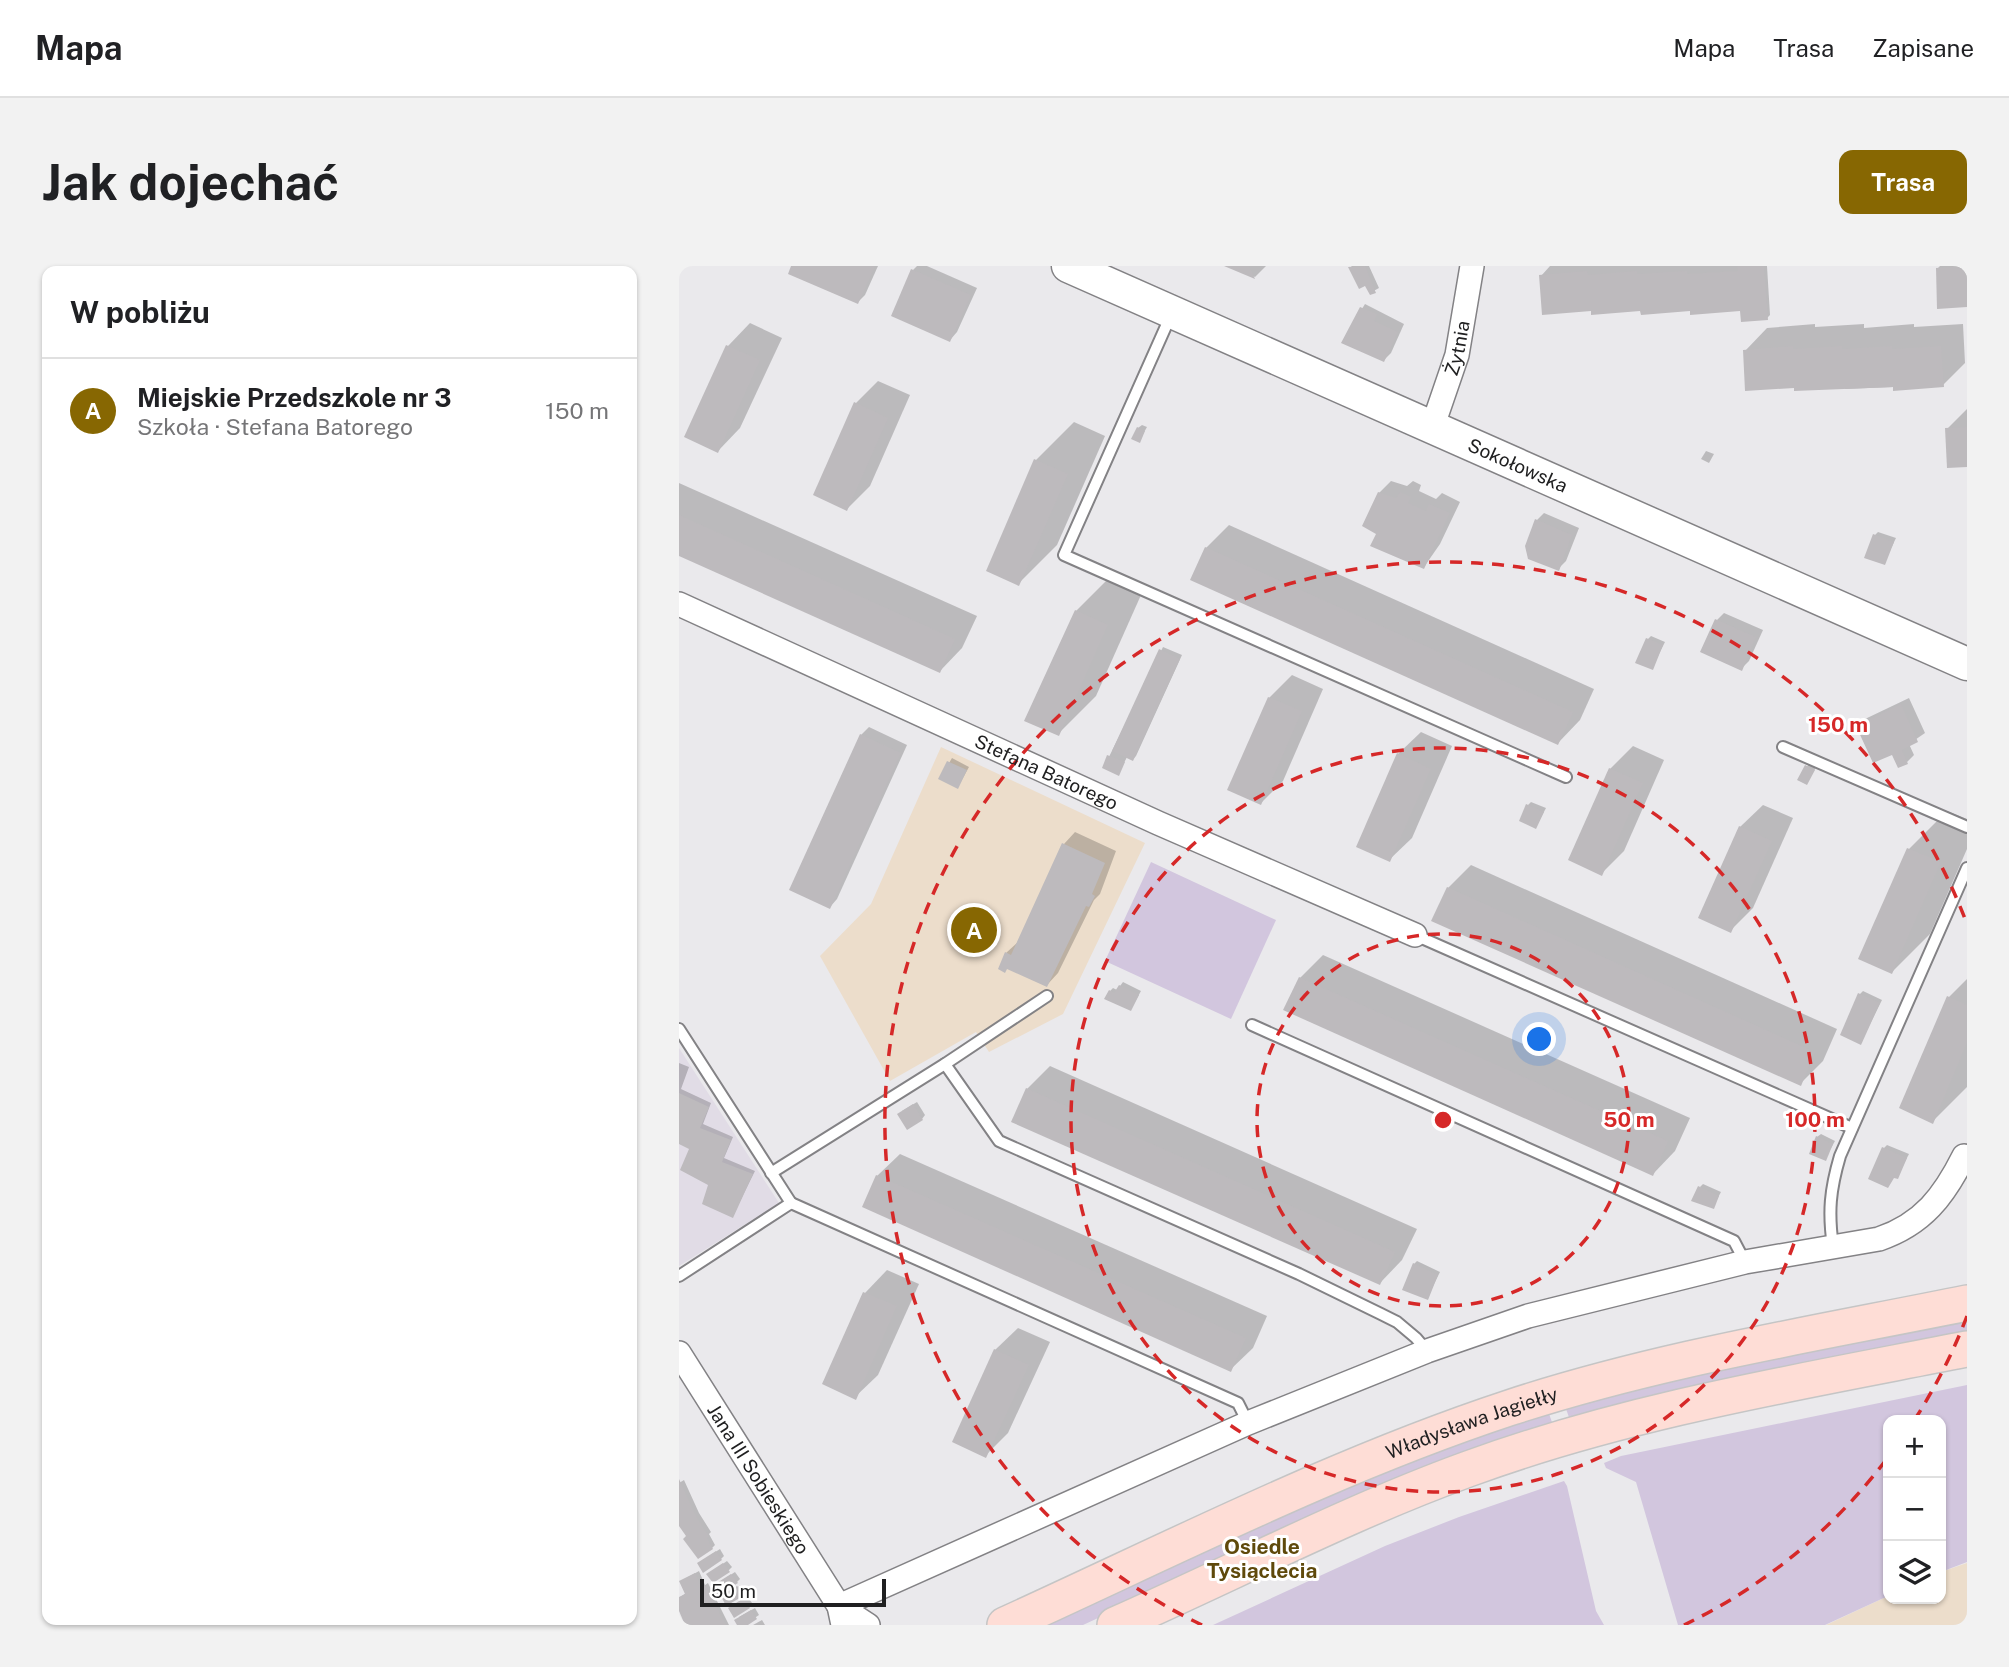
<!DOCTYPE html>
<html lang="pl">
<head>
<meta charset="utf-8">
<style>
  :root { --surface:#fff; --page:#f2f2f2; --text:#202124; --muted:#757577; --line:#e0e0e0; --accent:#876702 }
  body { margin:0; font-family:"Public Sans",sans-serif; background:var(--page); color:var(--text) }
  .controls { position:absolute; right:21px; bottom:21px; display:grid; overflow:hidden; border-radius:14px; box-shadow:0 2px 5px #0004 }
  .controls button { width:63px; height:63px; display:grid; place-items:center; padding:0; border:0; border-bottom:2px solid var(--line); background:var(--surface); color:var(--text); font:35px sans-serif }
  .scale { position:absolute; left:21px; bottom:18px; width:186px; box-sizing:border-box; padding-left:7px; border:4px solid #202021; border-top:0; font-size:19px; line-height:24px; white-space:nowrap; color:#202021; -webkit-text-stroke:5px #fff; paint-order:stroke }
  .you { position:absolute; left:861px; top:774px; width:24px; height:24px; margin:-18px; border:5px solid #fff; border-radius:50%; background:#1a73e8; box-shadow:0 0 0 10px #1a73e833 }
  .badge { display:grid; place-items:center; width:46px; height:46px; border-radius:50%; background:var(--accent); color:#fff; font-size:23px; font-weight:700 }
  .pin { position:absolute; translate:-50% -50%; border:4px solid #fff; box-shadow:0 2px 7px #0006 }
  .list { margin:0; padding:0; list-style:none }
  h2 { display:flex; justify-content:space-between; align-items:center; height:91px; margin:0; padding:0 28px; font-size:30px }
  h2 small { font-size:23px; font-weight:400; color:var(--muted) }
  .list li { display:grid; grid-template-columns:46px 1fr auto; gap:21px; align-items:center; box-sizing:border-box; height:105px; padding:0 28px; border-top:2px solid var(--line) }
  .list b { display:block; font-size:26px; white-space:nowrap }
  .list p { margin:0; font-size:23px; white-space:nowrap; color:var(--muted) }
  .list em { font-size:23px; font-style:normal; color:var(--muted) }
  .icon { flex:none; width:38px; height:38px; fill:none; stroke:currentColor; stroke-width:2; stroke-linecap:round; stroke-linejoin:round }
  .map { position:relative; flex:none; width:1288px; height:1359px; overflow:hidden; border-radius:14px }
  header { display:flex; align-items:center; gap:42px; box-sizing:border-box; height:98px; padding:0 35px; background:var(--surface); border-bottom:2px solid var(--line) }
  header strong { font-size:33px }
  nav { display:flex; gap:38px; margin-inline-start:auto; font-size:24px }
  .intro { display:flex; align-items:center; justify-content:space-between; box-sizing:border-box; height:168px; padding:0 42px }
  h1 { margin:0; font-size:49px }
  .button { padding:18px 32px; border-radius:14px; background:var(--accent); color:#fff; font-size:24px; font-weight:700 }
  main { display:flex; gap:42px; padding:0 42px }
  aside { flex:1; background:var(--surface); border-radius:14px; box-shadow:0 2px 5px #0004 }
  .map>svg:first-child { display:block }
  .built { fill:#e1dce6 }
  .education { fill:#ecddcb }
  .green { fill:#d2c6de }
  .shadow { fill:#0003 }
  .building { fill:#bdbabd }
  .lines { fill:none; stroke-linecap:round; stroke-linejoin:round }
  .lane-casing { stroke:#838285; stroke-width:14 }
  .street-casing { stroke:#838285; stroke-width:26 }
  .secondary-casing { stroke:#838285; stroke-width:35 }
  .primary-casing { stroke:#c5c5c5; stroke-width:38 }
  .lane { stroke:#fff; stroke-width:10 }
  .street { stroke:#fff; stroke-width:23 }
  .secondary { stroke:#fff; stroke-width:32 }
  .primary { stroke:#feddd6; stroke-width:35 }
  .ring { fill:none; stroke:#d62828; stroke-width:3.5; stroke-dasharray:12 9 }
  .labels { text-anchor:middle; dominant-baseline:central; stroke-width:6; stroke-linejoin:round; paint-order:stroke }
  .street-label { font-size:19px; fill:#202021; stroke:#fff }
  .neighbourhood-label { font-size:21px; font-weight:bold; fill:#5f490b; stroke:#fff }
  .centre { fill:#d62828; stroke:#fff; stroke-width:3.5 }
  .ring-label { font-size:21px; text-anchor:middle; font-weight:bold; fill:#d62828; stroke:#fff; stroke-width:6; stroke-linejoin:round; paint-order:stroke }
</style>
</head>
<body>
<header>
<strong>Mapa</strong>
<nav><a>Mapa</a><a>Trasa</a><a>Zapisane</a></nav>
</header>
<div class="intro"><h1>Jak dojechać</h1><a class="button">Trasa</a></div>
<main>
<aside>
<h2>W pobliżu<small></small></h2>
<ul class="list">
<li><span class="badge">A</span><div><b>Miejskie Przedszkole nr 3</b><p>Szkoła · Stefana Batorego</p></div><em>150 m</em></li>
</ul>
</aside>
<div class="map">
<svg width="1288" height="1359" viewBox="0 0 1288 1359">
  <rect width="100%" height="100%" fill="#eae9ec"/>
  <path class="built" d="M0,782L100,937L0,1000Z"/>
  <g class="education">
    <path d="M262,481L466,577L384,748L310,786L297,766L211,815L141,690L192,638Z"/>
    <path d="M1288,1297V1359H1147L1209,1330V1333H1262V1306Z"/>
  </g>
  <g class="green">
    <path d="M472,596L597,654L552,753L426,695Z"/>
    <path d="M1288,1051V1069L892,1157L886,1140L1016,1104Z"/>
    <path d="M1288,1119V1296L1262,1306V1154H1209V1330L1146,1359H999L957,1216L927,1202L925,1197L942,1190Z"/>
    <path d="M869,1145L874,1159L704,1220L404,1359H367L697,1207Z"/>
    <path d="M885,1215L888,1220L917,1345L925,1359H534L706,1280L780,1251Z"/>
  </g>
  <g class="shadow">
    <path d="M114,0H199L186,29L179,36Z"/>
    <path d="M238,0H248L298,22L278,66L271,74L234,4Z"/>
    <path d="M550,0H587L576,11Z"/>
    <path d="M672,0H690L700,22L691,27L687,18Z"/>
    <path d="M871,0H1088L1091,49L1088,52L1063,41L1012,44L913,43L862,10Z"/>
    <path d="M1261,0H1288V39L1258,3Z"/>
    <path d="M686,38L725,58L712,87L705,94L681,46Z"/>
    <path d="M71,57L103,72L61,162L39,185L49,80Z"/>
    <path d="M1136,58V61L1185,58V62L1235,58V61L1284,58L1286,97L1264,119L1166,123V120L1066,85L1088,62Z"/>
    <path d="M199,115L231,129L191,220L168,243L177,137Z"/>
    <path d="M1288,143V199L1268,163Z"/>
    <path d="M395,156L426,170L378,279L340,317L357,194Z"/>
    <path d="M463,159L468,161L460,175L459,162Z"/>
    <path d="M1027,185L1035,188L1030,197L1022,193Z"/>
    <path d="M712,215L728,220L734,215L742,219L740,225L757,233L763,227L781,236L761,278L745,301L698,269L700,227Z"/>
    <path d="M0,217L298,350L283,382L261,405L0,288Z"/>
    <path d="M865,247L900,262L887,295L879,303L858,254Z"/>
    <path d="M550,259L915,423L901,454L879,477L527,282Z"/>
    <path d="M1199,266L1217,272L1205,297L1196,269Z"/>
    <path d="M435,307L466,320L417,430L379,468L397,345Z"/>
    <path d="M1045,347L1084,364L1070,395L1063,402L1038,354Z"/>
    <path d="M972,370L986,376L973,402L969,373Z"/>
    <path d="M484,381L503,389L457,490L454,493L448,491L440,507L425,501Z"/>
    <path d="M613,409L644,423L604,515L582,537L590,432Z"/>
    <path d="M1230,432L1246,467L1230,478L1235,489L1228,496L1179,461L1186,453Z"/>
    <path d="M190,461L228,479L158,633L151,641L112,623L182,469Z"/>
    <path d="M742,466L773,480L733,572L710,594L719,488Z"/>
    <path d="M954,480L985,494L945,585L922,608L931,503Z"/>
    <path d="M273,492L290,501L279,521L261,512Z"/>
    <path d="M1131,496L1138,500L1127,517L1120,514Z"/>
    <path d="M852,536L867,542L857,561L849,539Z"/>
    <path d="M1084,539L1114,552L1074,642L1052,664L1061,561Z"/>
    <path d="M1268,545L1288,553V583L1251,668L1213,706L1181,692L1230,583Z"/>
    <path d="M396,566L437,585L421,628L415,634L379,707L368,719L327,687L339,676L385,578Z"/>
    <path d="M792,599L1158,763L1144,795L1122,817L769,622Z"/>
    <path d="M644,689L1011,852L996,885L974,908L621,712Z"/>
    <path d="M1288,713V821L1254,855L1270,731Z"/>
    <path d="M444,716L462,725L452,743L431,725L434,722L438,724Z"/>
    <path d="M1184,725L1203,734L1182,776L1181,728Z"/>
    <path d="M0,797L10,801L2,823L32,837L24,858L54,871L45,892L76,905L54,949L32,918L13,882L0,876Z"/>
    <path d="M371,800L738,963L723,994L701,1017L348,823Z"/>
    <path d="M238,836L246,849L243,853L223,845Z"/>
    <path d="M1142,868L1156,875L1146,893L1138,871Z"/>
    <path d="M1208,879L1230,888L1218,911L1205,882Z"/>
    <path d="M221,888L588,1050L574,1082L551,1104L198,910Z"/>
    <path d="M1024,918L1042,926L1034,941L1021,921Z"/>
    <path d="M738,995L761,1006L748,1032L735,998Z"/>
    <path d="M208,1004L240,1018L199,1109L176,1131L145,1117L186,1027Z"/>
    <path d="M339,1062L371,1076L329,1167L306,1190L316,1084Z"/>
    <path d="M5,1214L20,1247L32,1266L30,1268L36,1279L33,1282L9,1270L0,1257V1217Z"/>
    <path d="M41,1283L45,1290L42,1293L24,1294Z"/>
    <path d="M48,1295L53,1301L49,1305H33Z"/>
    <path d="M20,1305L26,1319L29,1317L50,1359H8L0,1341V1332L7,1327L2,1315Z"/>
    <path d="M56,1306L61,1313L58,1316L39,1317Z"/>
    <path d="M61,1319L66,1325L63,1328L48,1327Z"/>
    <path d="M68,1330L73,1337L70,1340L55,1339Z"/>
    <path d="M76,1342L80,1349L65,1359H60V1351Z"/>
    <path d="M83,1354L86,1359H74Z"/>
  </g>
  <g class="building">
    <path d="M112,0H196L179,38L109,8Z"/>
    <path d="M545,0H570L576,13Z"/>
    <path d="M686,0L697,27L691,29L686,20L680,23L669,1Z"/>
    <path d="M1058,0H1085L1089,54L1062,56L1061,45L1011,49V45L962,49L961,45L912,49V45L863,49L860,9L908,5L909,9L958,5V8L1008,5V8L1059,5Z"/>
    <path d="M1288,0V41L1258,43L1257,2Z"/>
    <path d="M232,3L292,29L271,76L212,50Z"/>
    <path d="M681,41L698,48L695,55L719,66L705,96L662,77Z"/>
    <path d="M47,79L81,94L39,187L5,171Z"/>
    <path d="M1114,80V83L1163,80V83L1213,80V83L1262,80L1265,121L1214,125V121L1115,125V122L1066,125L1064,84Z"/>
    <path d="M175,136L209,152L168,245L134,229Z"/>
    <path d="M458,161L466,165L461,177L452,173Z"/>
    <path d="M1288,161V201L1268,202L1266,162Z"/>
    <path d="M355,193L389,208L340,320L307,305Z"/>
    <path d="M699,226L717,232L721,226L732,231L729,237L747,245L750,238L771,247L745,303L691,280L697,268L683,260Z"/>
    <path d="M0,249L276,373L261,407L0,290Z"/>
    <path d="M856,253L893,269L880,305L849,293L846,280Z"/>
    <path d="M1194,268L1215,276L1206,299L1185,292Z"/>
    <path d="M526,281L894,446L879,479L511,314Z"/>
    <path d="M396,344L429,359L380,470L345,455Z"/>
    <path d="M1036,353L1077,371L1063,405L1021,386Z"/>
    <path d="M967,372L984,379L974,404L956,397Z"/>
    <path d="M480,383L501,393L454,495L433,485Z"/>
    <path d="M589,431L623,445L582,539L548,524Z"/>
    <path d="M1222,438L1239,476L1223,484L1229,498L1219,502L1213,489L1194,497L1177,460Z"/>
    <path d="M181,468L222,487L151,643L110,624Z"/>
    <path d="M718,487L752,503L711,596L677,581Z"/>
    <path d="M428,489L446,496L440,510L423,502Z"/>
    <path d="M268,495L288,504L279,523L259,513Z"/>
    <path d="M1126,499L1136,504L1128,519L1118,514Z"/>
    <path d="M930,502L964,517L923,610L889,594Z"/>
    <path d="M847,538L865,546L857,563L840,555Z"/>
    <path d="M1060,560L1093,575L1052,667L1019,652Z"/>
    <path d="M383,577L426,597L413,628L416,630L410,641L407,640L368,721L328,703L326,707L319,703L326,686L332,689Z"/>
    <path d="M1228,582L1262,596L1213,708L1179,693Z"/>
    <path d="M768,621L1136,786L1122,820L752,655Z"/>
    <path d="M620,711L989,875L974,910L604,744Z"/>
    <path d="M440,719L460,729L452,745L425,733L430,724L435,727Z"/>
    <path d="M1179,727L1201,737L1182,779L1161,769Z"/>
    <path d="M1268,730L1288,739V777L1254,858L1220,842Z"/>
    <path d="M347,822L716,986L701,1019L332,856Z"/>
    <path d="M0,827L30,841L21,862L52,874L43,896L74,908L54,952L23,938L29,919L1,904L10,883L0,878Z"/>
    <path d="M234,838L244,854L228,864L218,848Z"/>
    <path d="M1137,870L1154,878L1147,895L1130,888Z"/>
    <path d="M1203,881L1228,892L1219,913L1215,912L1209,922L1189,913Z"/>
    <path d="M197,909L567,1072L552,1106L183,941Z"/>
    <path d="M1019,920L1040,930L1035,943L1012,935Z"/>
    <path d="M734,997L759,1009L749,1034L723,1024Z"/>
    <path d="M184,1026L218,1040L177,1134L143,1118Z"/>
    <path d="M315,1083L350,1099L307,1192L273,1176Z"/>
    <path d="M0,1213L17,1250L30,1271L28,1272L34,1283L19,1293L4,1273L7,1270L0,1260Z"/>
    <path d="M37,1285L43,1294L24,1307L18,1297Z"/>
    <path d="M44,1297L51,1306L34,1317L27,1308Z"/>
    <path d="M16,1307L22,1321L26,1319L47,1359H6L0,1345V1331L6,1328L0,1315Z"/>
    <path d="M52,1308L59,1317L39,1329L33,1320Z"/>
    <path d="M58,1320L64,1330L47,1340L42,1330Z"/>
    <path d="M65,1332L71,1342L55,1352L49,1342Z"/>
    <path d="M72,1344L78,1353L69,1359H58L55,1354Z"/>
  </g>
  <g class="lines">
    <g class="lane-casing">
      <g id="lane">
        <path d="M492,49L385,289L887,511"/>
        <path d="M1104,481L1288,561"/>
        <path d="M736,669L1173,862"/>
        <path d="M573,759L1055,975L1066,996"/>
        <path d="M0,763L112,937L0,1010"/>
        <path d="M266,798L320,875L620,1008L702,1048L718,1056L737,1072L748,1085"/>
        <path d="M92,907L266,798L368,730"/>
        <path d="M112,937L559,1137L569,1157"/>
        <path d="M1154,981C1149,946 1151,924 1161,890L1288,602"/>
      </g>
    </g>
    <g class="street-casing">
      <g id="street">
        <path id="s1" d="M753,162L778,89L793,0"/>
        <path id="s2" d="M0,338L479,557L736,669"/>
        <path id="s3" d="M0,1087L160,1340L164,1359"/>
        <path d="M160,1340L569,1157L748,1085L849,1050L1066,996L1200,973C1244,958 1265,930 1285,890"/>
        <path d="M160,1340L189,1359"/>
      </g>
    </g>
    <g class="secondary-casing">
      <g id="secondary">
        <path id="s4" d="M389,0L1288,398"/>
      </g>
    </g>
    <g class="primary-casing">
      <g id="primary">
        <path id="s5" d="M326,1359C491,1284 657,1199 830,1142C979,1093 1135,1068 1288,1037"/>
        <path d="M436,1359C554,1307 668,1247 789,1203C950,1144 1120,1116 1288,1083"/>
      </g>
    </g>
    <use href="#lane" class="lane"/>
    <use href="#street" class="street"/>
    <use href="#secondary" class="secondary"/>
    <use href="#primary" class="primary"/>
  </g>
  <g class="ring">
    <circle cx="764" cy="854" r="186"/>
    <circle cx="764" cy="854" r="372"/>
    <path d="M1288 1050A559 559 0 0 1 1238 1150M1207 1194A559 559 0 0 1 1005 1359M523 1359A559 559 0 1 1 1288 658"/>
  </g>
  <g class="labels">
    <g class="street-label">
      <text stroke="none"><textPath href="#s1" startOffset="84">Żytnia</textPath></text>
      <text stroke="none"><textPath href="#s4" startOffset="492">Sokołowska</textPath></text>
      <text stroke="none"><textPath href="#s2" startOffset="404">Stefana Batorego</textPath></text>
      <text stroke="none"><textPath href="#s5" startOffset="509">Władysława Jagiełły</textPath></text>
      <text stroke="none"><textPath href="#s3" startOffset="149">Jana III Sobieskiego</textPath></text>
    </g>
    <g class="neighbourhood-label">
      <text x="583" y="1280">Osiedle<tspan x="583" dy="24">Tysiąclecia</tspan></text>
    </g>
  </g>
  <circle cx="764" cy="854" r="10" class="centre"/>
  <g class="ring-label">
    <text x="1159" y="466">150 m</text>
    <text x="950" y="861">50 m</text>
    <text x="1136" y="861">100 m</text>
  </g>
</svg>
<div class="controls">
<button>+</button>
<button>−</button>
<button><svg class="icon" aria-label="layers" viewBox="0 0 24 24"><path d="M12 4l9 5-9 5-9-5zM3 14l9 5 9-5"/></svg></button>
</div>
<div class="scale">50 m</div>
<div class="you"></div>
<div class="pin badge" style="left:295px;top:664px">A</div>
</div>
</main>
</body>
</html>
